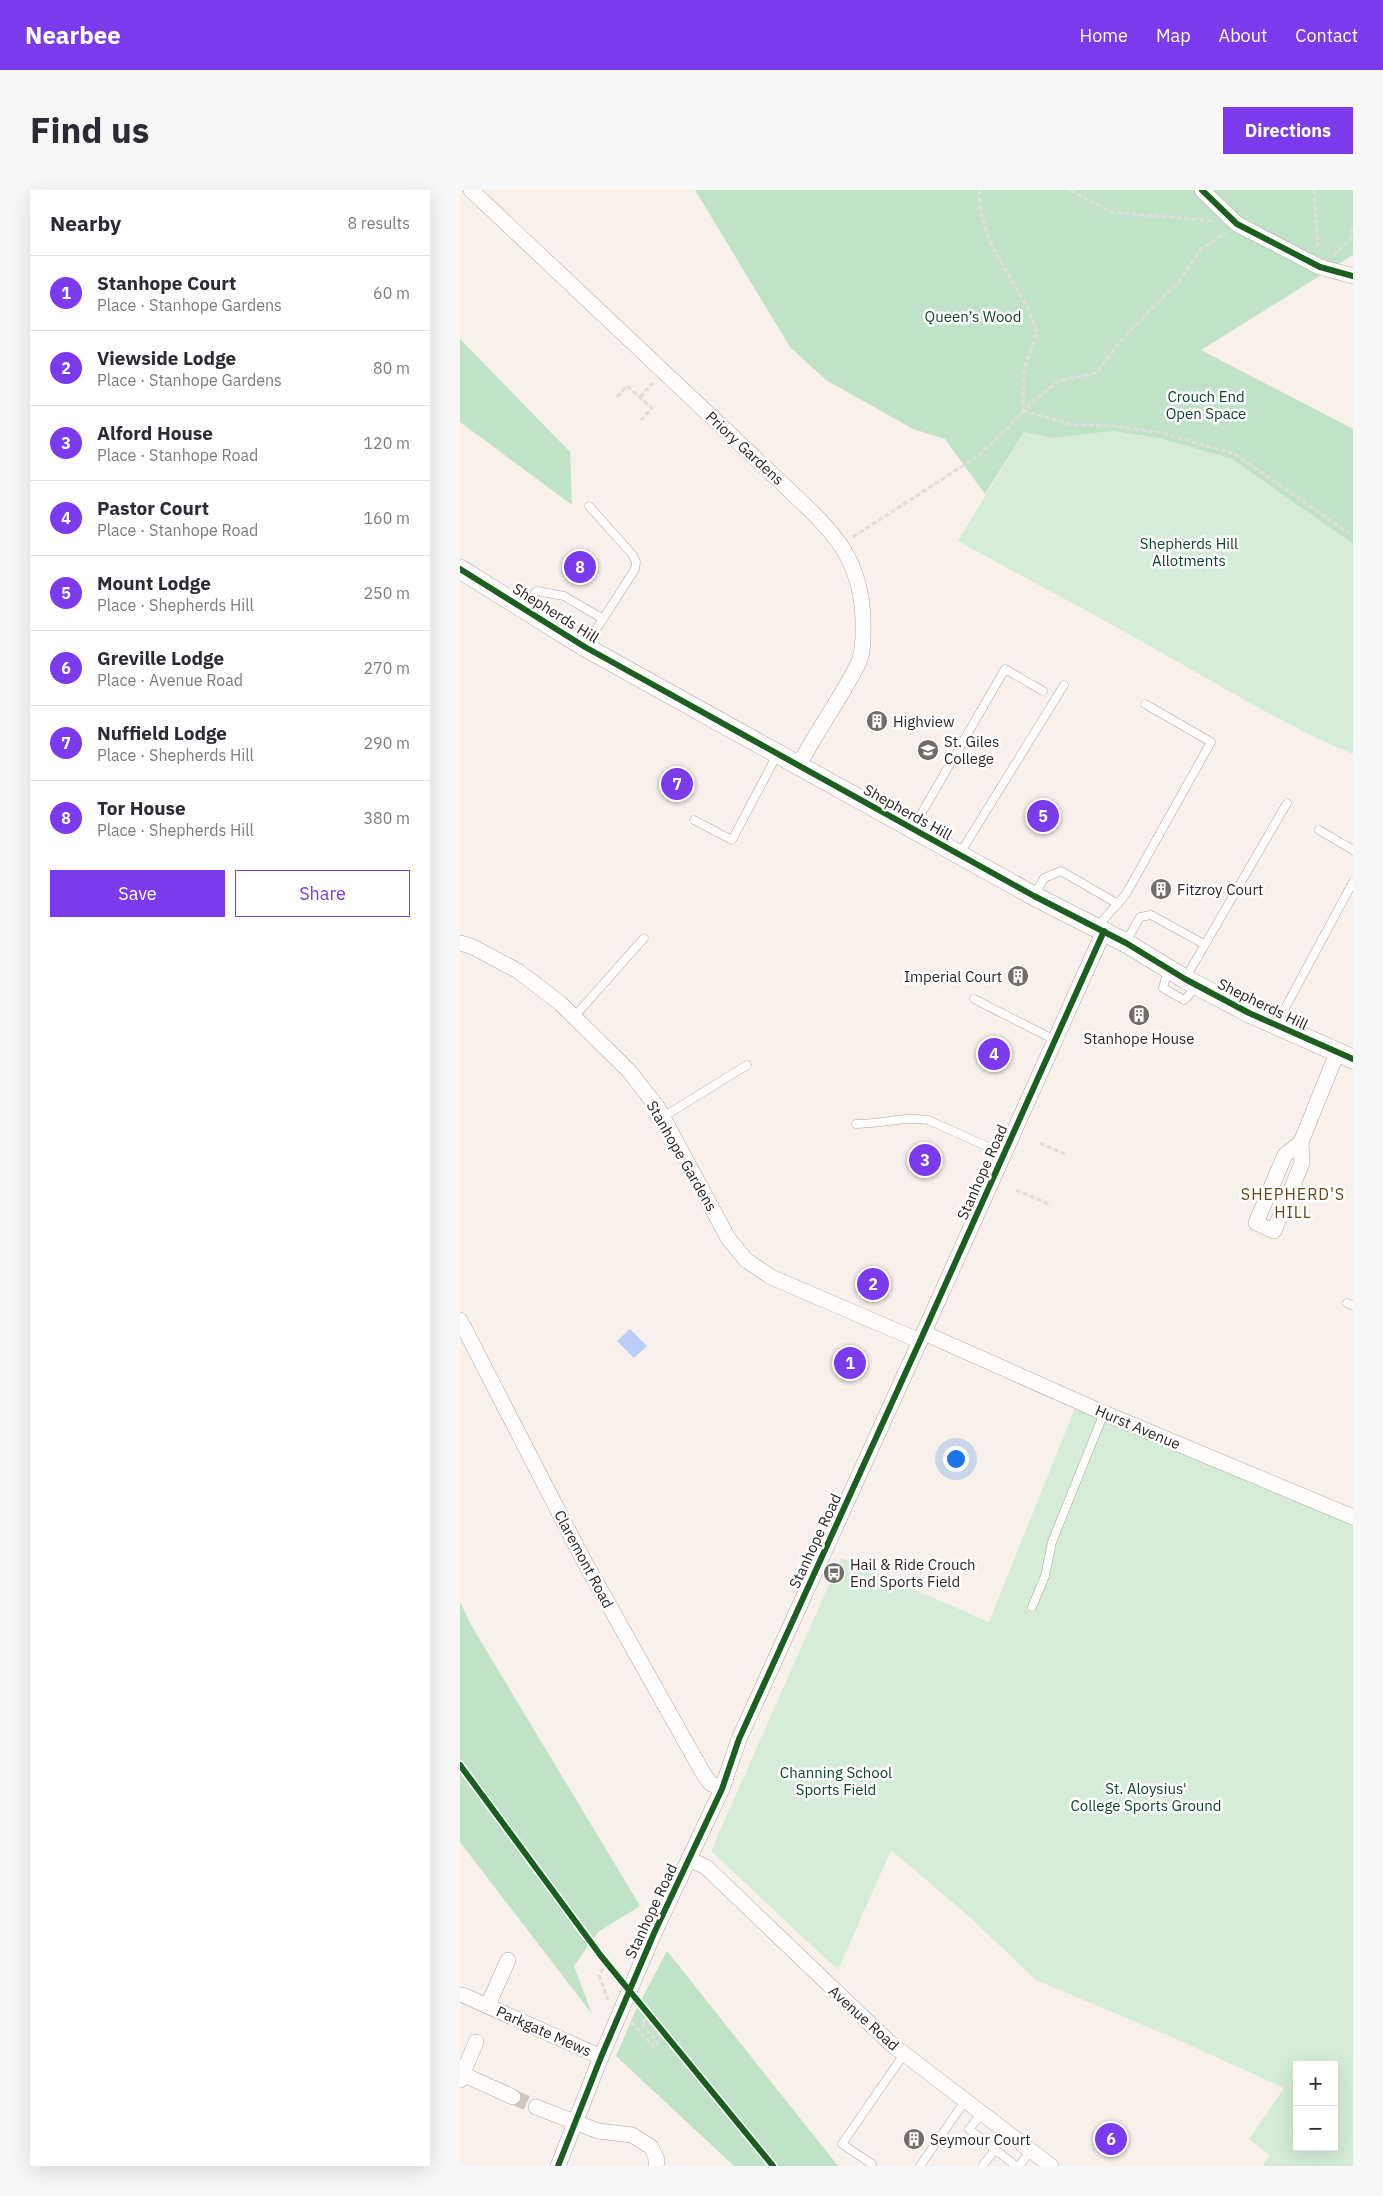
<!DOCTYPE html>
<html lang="en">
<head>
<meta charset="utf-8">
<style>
  :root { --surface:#fff; --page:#f7f7f7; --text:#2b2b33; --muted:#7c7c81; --line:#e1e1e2; --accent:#7c3aed }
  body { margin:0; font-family:"IBM Plex Sans",sans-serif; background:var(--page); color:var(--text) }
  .controls { position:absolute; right:15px; bottom:15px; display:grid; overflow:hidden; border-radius:0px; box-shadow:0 5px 20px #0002 }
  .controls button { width:45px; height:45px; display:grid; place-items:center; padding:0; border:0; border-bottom:1px solid var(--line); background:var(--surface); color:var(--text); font:25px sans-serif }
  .you { position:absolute; left:495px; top:1268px; width:18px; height:18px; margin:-12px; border:4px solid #fff; border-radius:50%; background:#1a73e8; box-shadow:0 0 0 8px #1a73e833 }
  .badge { display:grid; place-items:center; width:32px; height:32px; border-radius:50%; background:var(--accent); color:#fff; font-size:16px; font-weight:700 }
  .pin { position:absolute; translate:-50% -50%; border:2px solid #fff; box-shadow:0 1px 5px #0006 }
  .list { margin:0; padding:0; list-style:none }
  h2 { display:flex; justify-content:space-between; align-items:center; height:65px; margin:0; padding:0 20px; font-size:21px }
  h2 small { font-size:16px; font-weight:400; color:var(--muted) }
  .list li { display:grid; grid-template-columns:32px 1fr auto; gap:15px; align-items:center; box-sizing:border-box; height:75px; padding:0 20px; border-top:1px solid var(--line) }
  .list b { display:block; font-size:19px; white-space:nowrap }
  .list p { margin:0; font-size:16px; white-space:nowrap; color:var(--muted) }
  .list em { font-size:16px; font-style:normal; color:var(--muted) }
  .actions { display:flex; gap:10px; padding:15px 20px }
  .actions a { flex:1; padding:11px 0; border:1px solid var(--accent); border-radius:0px; text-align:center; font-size:18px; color:var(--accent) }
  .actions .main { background:var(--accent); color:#fff }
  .map { position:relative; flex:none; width:893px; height:1976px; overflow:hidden; border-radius:0px }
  header { display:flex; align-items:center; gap:30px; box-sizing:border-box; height:70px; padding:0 25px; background:var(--accent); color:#fff }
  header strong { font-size:24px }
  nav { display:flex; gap:28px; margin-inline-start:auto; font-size:18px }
  .intro { display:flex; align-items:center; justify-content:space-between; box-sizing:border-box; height:120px; padding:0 30px }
  h1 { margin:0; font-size:35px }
  .button { padding:12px 22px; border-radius:0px; background:var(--accent); color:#fff; font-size:18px; font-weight:700 }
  main { display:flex; gap:30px; padding:0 30px }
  aside { flex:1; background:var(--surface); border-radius:0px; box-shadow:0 5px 20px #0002 }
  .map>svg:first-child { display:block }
  .green { fill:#d4ecd8; fill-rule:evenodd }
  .forest { fill:#bfe2c8 }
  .water { fill:#bacef7 }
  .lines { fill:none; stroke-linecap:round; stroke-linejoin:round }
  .minor-tunnel { stroke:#cfc8c2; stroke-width:15; stroke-dasharray:15 8; stroke-linecap:butt }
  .service-casing { stroke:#aea8a4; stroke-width:9 }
  .minor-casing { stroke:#aea8a4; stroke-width:16 }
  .tertiary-casing { stroke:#aea8a4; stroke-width:20 }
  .path { stroke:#e0dedc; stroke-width:3; stroke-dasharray:5 2.5; stroke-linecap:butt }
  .service { stroke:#fefdfc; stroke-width:8 }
  .minor { stroke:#fefdfc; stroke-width:15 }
  .tertiary { stroke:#fefdfc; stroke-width:19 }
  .cycleway-casing { stroke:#fff; stroke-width:9 }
  .cycleway { stroke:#1b5e20; stroke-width:6 }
  .labels { text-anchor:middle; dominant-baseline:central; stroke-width:5; stroke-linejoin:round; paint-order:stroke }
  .park-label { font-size:15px; fill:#0c452a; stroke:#fff }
  .street-label { font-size:15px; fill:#2c2622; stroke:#fff }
  .poi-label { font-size:15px; fill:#2c2622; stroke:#fff; text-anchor:start }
  .neighbourhood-label { font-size:16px; letter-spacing:1px; fill:#6b4715; stroke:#fff }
</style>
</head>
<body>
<header>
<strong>Nearbee</strong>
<nav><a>Home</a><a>Map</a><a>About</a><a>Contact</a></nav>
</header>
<div class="intro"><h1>Find us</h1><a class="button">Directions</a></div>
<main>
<aside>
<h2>Nearby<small>8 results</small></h2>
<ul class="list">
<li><span class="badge">1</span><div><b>Stanhope Court</b><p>Place · Stanhope Gardens</p></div><em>60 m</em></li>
<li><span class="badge">2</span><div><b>Viewside Lodge</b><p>Place · Stanhope Gardens</p></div><em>80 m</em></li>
<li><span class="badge">3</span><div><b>Alford House</b><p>Place · Stanhope Road</p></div><em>120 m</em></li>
<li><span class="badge">4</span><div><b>Pastor Court</b><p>Place · Stanhope Road</p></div><em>160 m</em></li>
<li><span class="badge">5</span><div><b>Mount Lodge</b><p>Place · Shepherds Hill</p></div><em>250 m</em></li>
<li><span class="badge">6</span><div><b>Greville Lodge</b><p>Place · Avenue Road</p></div><em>270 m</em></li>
<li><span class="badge">7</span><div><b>Nuffield Lodge</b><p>Place · Shepherds Hill</p></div><em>290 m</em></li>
<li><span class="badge">8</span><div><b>Tor House</b><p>Place · Shepherds Hill</p></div><em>380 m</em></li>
</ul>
<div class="actions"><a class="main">Save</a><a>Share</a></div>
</aside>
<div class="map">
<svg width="893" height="1976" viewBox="0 0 893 1976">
  <rect width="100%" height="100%" fill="#f8f0ea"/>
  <g class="green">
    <path d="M653,241L699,248L772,269L893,354V564C830,538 771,502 711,468C641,428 569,390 498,351L564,242L593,248Z"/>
    <path d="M618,1211L893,1327V1976H805L803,1975L810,1965L789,1949L824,1898L714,1848L576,1790L504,1722L431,1660L378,1780L251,1661L381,1368L529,1432ZM837,1875H874V1957H837Z"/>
  </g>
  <g class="forest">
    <path d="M235,0H893V65L741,160L893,239V354L772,269L699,248L653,241L593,248L564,242L525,304L485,249L453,239L366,190L330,157Z"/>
    <path d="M0,149L110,262L112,315L0,232Z"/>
    <path d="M0,1412L11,1435L180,1716L138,1742L114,1776L132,1824L0,1652Z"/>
    <path d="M207,1761L378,1976H274L156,1866L175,1822Z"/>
  </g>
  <path class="water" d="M170,1139L187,1156L174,1168L157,1151Z"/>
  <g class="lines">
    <path class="minor-tunnel" d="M53,1907L76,1917"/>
    <g class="service-casing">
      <g id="service">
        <path d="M59,416L77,401L104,406L143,429"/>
        <path d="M125,457L175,379L176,372L172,364L129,316"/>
        <path d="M234,630L272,650L318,563"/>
        <path d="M453,638L545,479L583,501"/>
        <path d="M859,640L893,660"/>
        <path d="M499,665L604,495"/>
        <path d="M574,706L584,688L601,681L658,714"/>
        <path d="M637,737L666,704L751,552L685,514"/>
        <path d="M666,752L680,727L691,725L744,754"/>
        <path d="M708,779L703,798L724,810L738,796"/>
        <path d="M725,789L827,613"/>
        <path d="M514,809L595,850"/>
        <path d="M114,827L184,748"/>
        <path d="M816,835L893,692"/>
        <path d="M203,927L287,875"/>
        <path d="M396,934C421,934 445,926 468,930L544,964"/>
        <path d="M887,1113L893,1116"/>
        <path d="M572,1417L585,1386L592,1352L644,1223"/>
        <path d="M522,1923L509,1939L556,1976"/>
        <path d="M412,1974L382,1954L444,1864"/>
        <path d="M523,1975L535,1960"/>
        <path d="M460,1976L505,1911"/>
        <path d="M559,1976L571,1961"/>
      </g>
    </g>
    <g class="minor-casing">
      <g id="minor">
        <path d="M11,0L328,299C372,341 401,366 403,430C403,443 404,460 399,472C382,507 357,540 339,575"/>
        <path d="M742,0L777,34L860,77L893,86"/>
        <path d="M0,753L13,757L58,781L100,813L169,881L198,918L268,1048L286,1070L311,1087L460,1151"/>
        <path d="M841,952L825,965L796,1033L814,1041L842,973L841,952L877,863"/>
        <path d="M0,1130L123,1369L243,1583L250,1593L262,1599"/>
        <path d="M464,1143L644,1223L893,1327"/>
        <path d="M229,1669L246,1677L430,1853L591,1976"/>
        <path d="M3,1805L141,1867"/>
        <path d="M28,1815L48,1770"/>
        <path d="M2,1884L53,1907"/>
        <path d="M0,1890L16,1852"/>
        <path d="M76,1917L138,1941L172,1945L191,1957L197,1970L196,1976"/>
        <path d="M98,1976L141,1867L195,1741L262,1599L279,1549L460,1151L644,741"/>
      </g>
    </g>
    <g class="tertiary-casing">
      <path id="tertiary" d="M0,379L125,457L574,706L666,753L725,789L789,823L893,869"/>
    </g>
    <g class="path">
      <path d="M519,0C518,42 545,78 565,113C570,122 573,132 577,142L564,180L563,220"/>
      <path d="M610,0L651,22L752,31"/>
      <path d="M854,0L858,59"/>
      <path d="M873,65L890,50L893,36"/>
      <path d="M157,207L167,196L192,218L181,230"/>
      <path d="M180,207L193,193"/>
      <path d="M563,221L614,235L655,236L702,243L775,264L893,346"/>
      <path d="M393,347L518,266L546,240L563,221L598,191L636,183L664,147L720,90L740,60L765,43"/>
      <path d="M580,953L605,964"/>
      <path d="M556,1000L591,1015"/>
      <path d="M147,1772L139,1785L148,1810"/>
      <path d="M171,1832L194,1857L198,1853L181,1833L186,1829L203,1849L207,1847"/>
    </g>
    <use href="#service" class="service"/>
    <use href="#minor" class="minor"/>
    <use href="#tertiary" class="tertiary"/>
    <g class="cycleway-casing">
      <g id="cycleway">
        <path d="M742,0L777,34L860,77L893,86"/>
        <path d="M0,379L125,457L574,706L666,753L725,789L789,823L893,869"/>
        <path d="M0,1575L141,1766L313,1976"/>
        <path d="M98,1976L141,1867L195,1741L262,1599L279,1549L460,1151L644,741"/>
      </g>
    </g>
    <use href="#cycleway" class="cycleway"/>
  </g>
  <defs>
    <g id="building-disc" transform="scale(1.125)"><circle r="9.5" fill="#736d68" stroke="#fff"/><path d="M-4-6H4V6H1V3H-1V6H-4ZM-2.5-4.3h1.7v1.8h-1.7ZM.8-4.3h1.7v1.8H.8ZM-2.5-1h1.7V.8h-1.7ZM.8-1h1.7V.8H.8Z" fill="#fff"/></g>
    <g id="university-disc" transform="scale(1.125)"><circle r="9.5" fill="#736d68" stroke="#fff"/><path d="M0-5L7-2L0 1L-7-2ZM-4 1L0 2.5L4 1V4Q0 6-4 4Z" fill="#fff"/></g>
    <g id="bus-disc" transform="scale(1.125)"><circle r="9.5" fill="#736d68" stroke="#fff"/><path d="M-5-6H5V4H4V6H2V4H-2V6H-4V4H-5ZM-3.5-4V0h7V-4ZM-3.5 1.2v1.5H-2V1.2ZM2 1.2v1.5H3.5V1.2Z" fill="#fff"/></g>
  </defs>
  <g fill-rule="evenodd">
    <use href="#building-disc" x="417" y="531"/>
    <use href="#university-disc" x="468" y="560"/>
    <use href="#building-disc" x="701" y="699"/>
    <use href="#building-disc" x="558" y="786"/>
    <use href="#building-disc" x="679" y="825"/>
    <use href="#bus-disc" x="374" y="1383"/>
    <use href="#building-disc" x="454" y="1949"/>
  </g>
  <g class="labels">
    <g class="park-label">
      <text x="513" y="126">Queen’s Wood</text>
      <text x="746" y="206">Crouch End<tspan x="746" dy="17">Open Space</tspan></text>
      <text x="729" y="353">Shepherds Hill<tspan x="729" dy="17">Allotments</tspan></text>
      <text x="376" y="1582">Channing School<tspan x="376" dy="17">Sports Field</tspan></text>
      <text x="686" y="1598">St. Aloysius'<tspan x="686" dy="17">College Sports Ground</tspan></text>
    </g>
    <g class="street-label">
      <text transform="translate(285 258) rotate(43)">Priory Gardens</text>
      <text transform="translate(96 423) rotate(32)">Shepherds Hill</text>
      <text transform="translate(448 622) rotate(29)">Shepherds Hill</text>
      <text transform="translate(803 814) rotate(26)">Shepherds Hill</text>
      <text transform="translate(222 966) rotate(60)">Stanhope Gardens</text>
      <text transform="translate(522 982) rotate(-66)">Stanhope Road</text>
      <text transform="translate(678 1237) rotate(23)">Hurst Avenue</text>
      <text transform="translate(355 1351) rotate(-65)">Stanhope Road</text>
      <text transform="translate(124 1369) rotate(62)">Claremont Road</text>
      <text transform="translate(191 1721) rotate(-65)">Stanhope Road</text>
      <text transform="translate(404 1828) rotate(42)">Avenue Road</text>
      <text transform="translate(84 1841) rotate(24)">Parkgate Mews</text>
    </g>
    <g class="poi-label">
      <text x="433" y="531">Highview</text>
      <text x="484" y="551">St. Giles<tspan x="484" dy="17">College</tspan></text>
      <text x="717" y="699">Fitzroy Court</text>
      <text x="542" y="786" text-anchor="end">Imperial Court</text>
      <text x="679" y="848" text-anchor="middle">Stanhope House</text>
      <text x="390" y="1374">Hail &amp; Ride Crouch<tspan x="390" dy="17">End Sports Field</tspan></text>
      <text x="470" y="1949">Seymour Court</text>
    </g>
    <g class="neighbourhood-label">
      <text x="833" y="1004">SHEPHERD'S<tspan x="833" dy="18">HILL</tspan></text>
    </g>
  </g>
</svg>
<div class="controls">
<button>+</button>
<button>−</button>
</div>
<div class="you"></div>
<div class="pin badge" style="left:390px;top:1173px">1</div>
<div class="pin badge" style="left:413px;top:1094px">2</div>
<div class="pin badge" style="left:465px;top:970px">3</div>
<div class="pin badge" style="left:534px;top:864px">4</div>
<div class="pin badge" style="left:583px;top:626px">5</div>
<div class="pin badge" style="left:651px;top:1949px">6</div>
<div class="pin badge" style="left:217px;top:594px">7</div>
<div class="pin badge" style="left:120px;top:377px">8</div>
</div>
</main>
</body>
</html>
